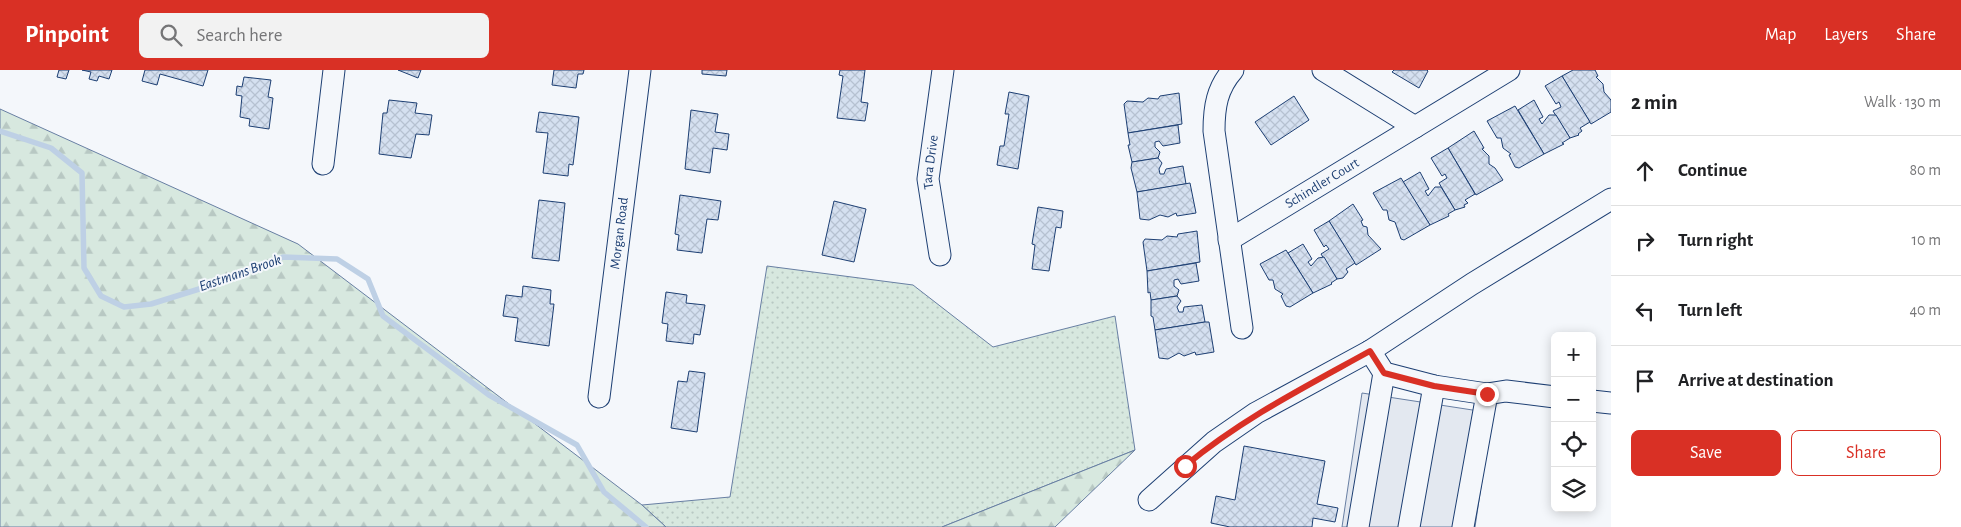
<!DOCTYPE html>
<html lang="en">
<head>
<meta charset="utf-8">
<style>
  :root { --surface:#fff; --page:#f2f2f2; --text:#202124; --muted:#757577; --line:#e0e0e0; --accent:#d93025 }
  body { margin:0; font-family:"Alegreya Sans",sans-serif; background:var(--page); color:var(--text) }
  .controls { position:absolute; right:15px; bottom:15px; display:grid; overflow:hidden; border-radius:8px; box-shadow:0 2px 12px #0003 }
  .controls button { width:45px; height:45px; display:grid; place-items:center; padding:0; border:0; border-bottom:1px solid var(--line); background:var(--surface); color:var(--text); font:25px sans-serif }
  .stop { position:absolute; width:15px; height:15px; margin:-11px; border:4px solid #d93025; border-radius:50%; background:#fff }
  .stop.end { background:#d93025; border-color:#fff; box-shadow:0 1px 5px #0008 }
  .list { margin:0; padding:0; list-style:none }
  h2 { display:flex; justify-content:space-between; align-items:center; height:65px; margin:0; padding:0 20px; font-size:21px }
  h2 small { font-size:16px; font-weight:400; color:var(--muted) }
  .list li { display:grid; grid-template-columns:32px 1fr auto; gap:15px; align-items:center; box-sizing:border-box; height:70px; padding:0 20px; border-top:1px solid var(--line) }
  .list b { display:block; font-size:19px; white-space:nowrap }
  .list em { font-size:16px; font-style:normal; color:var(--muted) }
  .actions { display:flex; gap:10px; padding:15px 20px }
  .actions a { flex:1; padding:11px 0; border:1px solid var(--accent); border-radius:8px; text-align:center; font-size:18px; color:var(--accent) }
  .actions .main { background:var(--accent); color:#fff }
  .icon { flex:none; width:28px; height:28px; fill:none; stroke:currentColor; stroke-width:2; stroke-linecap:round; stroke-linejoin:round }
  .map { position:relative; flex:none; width:1611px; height:457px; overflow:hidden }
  header { display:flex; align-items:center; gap:30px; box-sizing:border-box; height:70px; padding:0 25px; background:var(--accent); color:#fff }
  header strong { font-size:24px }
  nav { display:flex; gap:28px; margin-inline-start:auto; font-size:18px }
  .search { width:350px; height:45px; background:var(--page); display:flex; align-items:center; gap:12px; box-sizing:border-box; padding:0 18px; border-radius:8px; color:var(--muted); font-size:19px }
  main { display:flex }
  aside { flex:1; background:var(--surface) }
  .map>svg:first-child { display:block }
  .grass { fill:url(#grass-dots); stroke:#687fa3 }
  .forest { fill:url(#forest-firs); stroke:#687fa3 }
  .parking { fill:#e3e8f0; stroke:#687fa3 }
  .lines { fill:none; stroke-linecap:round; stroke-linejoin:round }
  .stream { stroke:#bed0e5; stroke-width:5.5 }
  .building { fill:url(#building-cross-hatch); stroke:#1d3f73 }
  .minor-casing { stroke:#1d3f73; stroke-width:23 }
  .minor { stroke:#f4f7fb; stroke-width:21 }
  .route { stroke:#d93025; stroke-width:6 }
  .labels { text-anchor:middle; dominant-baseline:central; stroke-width:4; stroke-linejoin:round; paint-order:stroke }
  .street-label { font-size:14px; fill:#1d3f73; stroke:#f4f7fb }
  .water-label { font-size:15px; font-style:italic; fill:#1d3f73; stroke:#f4f7fb }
</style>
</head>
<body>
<header>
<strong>Pinpoint</strong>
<div class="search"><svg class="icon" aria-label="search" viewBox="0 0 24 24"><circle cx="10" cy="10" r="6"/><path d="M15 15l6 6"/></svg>Search here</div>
<nav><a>Map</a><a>Layers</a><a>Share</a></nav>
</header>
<main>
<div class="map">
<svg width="1611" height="457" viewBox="0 0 1611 457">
  <defs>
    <pattern id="grass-dots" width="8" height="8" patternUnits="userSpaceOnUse" patternTransform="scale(1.25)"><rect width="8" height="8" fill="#d7e8df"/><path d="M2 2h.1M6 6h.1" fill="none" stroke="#b8c8c3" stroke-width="1.8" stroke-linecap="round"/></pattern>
    <pattern id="forest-firs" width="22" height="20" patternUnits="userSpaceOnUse" patternTransform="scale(1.25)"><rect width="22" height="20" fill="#d7e8df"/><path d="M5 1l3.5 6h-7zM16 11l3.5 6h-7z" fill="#b8c8c3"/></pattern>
    <pattern id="building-cross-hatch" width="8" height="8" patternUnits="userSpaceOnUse" patternTransform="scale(1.25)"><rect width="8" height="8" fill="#d5e0f0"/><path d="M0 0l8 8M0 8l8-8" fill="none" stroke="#b6c1d1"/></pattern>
  </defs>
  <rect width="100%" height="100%" fill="#f4f7fb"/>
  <path class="grass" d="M767,196L913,215L993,277L1115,246L1135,380L942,457H666L642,435L730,427Z"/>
  <g class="forest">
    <path d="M0,39L298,174L642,435L666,457H0Z"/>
    <path d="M1135,380L1055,457H942Z"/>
  </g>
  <path class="parking" d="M1362,323L1492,343L1475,457H1342Z"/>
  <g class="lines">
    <path class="stream" d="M0,61L51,78L82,103L84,198L101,226L124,237L151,234L212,215L283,187L337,189L368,209L383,246L489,325L577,375L604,422L646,457"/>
  </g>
  <g class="building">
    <path d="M59,0H69L66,9L57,7Z"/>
    <path d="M82,0H112L109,9L99,6L97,11L89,9L91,2Z"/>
    <path d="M145,0H208L203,16L160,4L157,15L142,11Z"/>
    <path d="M398,0H421L418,8Z"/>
    <path d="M554,0H584L583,4H578L576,18L552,15Z"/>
    <path d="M702,0H727L726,6L702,4Z"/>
    <path d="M840,0H865L861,32L868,33L865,51L837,48L843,6L839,5Z"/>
    <path d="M1394,0H1427L1428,1L1419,18L1392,2Z"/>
    <path d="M1573,0H1595L1598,6L1596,7L1603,14L1604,22L1611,30V42L1591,54L1562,6Z"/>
    <path d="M1562,6L1590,52L1580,58L1582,61L1578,64L1579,65L1570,68L1553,41L1561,37L1559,32L1556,34L1545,16Z"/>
    <path d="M244,7L271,10L268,27L273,28L269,59L249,56L250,49L240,47L242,26L236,25L237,16L242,17Z"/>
    <path d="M1009,22L1029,26L1018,99L997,95L1000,76H1004L1009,44H1005Z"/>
    <path d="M1179,23L1182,54L1128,63L1124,34L1127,31L1143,32L1148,28L1158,29L1160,26Z"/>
    <path d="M1294,26L1309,50L1271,75L1255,52Z"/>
    <path d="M389,30L417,33L415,43L432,45L429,65L416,64L411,88L379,84L383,43H387Z"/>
    <path d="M1534,30L1543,47L1539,49L1542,54L1549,45H1556L1570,68L1562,73L1564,74L1544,84L1518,40Z"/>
    <path d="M1515,36L1544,84L1519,98L1515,97L1509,85L1511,84L1503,78L1501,68H1497L1487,51Z"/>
    <path d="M691,40L718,44L715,62L729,64L727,80L713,78L710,103L685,99Z"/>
    <path d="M539,42L579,47L573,95L569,94L568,106L543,103L548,63L536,62Z"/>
    <path d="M1178,55L1180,73L1163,76L1159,71L1155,72V77L1160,82L1158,88L1132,92L1128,75H1130L1128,63Z"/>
    <path d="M1474,61L1484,78L1482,79L1489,86V94L1495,98L1503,110L1476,125L1448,78Z"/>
    <path d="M1448,78L1475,124L1465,130L1468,133L1464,135L1465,137L1455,140L1439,113L1447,108L1445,104L1442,106L1431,88Z"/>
    <path d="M1158,88L1162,93L1159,99L1160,104H1164L1166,99L1183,96L1186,114L1137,122L1131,98L1132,92Z"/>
    <path d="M1420,102L1429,119L1425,121L1428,126L1435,117H1441L1455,140L1448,144L1449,146L1430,155L1403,112Z"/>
    <path d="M1401,108L1430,155L1404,170L1401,169L1395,152L1389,150L1387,140H1383L1373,123Z"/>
    <path d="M1190,113L1196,143L1177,146L1176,143L1168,147L1160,145L1149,150L1140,149L1137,122Z"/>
    <path d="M680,125L721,131L718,150L707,149L702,183L677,180L679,165L675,164Z"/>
    <path d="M539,130L565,133L559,191L532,188Z"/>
    <path d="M834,131L866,139L854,192L822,185Z"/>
    <path d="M1353,134L1363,150L1361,151L1363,156L1367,157L1368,165L1381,179L1356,195L1329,151Z"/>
    <path d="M1038,137L1063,141L1061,158L1056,157L1049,201L1032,199L1035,175L1032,174Z"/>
    <path d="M1329,151L1355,193L1346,199L1348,202L1343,208L1337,209L1321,184L1329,179L1326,175L1324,177L1314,160Z"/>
    <path d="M1197,161L1200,192L1147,201L1143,172L1145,169L1162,170L1167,166L1177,167L1178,164Z"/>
    <path d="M1303,174L1312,189L1308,192L1311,196L1318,188L1324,187L1337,209L1331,213L1332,214L1313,223L1288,183Z"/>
    <path d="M1286,180L1313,223L1290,237L1286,236L1281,226L1283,224L1275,219L1273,210H1269L1260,194Z"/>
    <path d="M1196,193L1199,211L1181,214L1178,209L1174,210V216L1179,220L1177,226L1151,230L1150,222L1148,223L1147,201Z"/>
    <path d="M523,216L551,220L550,234H554L549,276L515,271L518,248L503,246L506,225L522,227Z"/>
    <path d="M666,222L687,225L686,233L705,235L700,265L694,264L693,274L666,271L668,254L662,253Z"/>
    <path d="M1177,226L1181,231L1177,237L1179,242H1183L1184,237L1202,235L1205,252L1155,260L1153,247L1151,246V230Z"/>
    <path d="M1205,252H1209L1214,282L1196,285L1195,282L1184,286L1179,283L1168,289L1159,288L1155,260Z"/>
    <path d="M689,301L705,303L697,362L671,358L678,311L687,312Z"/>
    <path d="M1244,376L1325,391L1317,434L1338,438L1335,452L1313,448L1312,457H1230L1211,453L1216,426L1235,430Z"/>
  </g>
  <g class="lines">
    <g class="minor-casing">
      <g id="minor">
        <path d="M1233,0C1217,18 1214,37 1214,61L1242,258"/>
        <path d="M1323,0L1415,57"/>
        <path d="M323,94L334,0"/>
        <path id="s1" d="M1229,170L1509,0"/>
        <path id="s2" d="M940,185L928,109L943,0"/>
        <path d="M1370,281L1384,303L1434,316L1487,324L1506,321L1555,327"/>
        <path id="s3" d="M599,327L640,0"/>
        <path d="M1592,331L1611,333"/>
        <path d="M1149,430L1214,372L1256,343L1370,281L1472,214L1611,129"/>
        <path d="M1358,457L1384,303"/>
        <path d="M1409,457L1434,316"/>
        <path d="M1463,457L1487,324"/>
      </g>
    </g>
    <use href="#minor" class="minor"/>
  </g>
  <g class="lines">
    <path class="route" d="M1185,396C1243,348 1305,317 1370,281L1384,303L1434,316L1487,324"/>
  </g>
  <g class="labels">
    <g class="street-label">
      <text stroke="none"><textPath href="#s2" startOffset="94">Tara Drive</textPath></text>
      <text stroke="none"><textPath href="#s1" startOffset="109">Schindler Court</textPath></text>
      <text stroke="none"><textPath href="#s3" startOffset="165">Morgan Road</textPath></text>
    </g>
    <g class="water-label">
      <text transform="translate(240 203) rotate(-19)">Eastmans Brook</text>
    </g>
  </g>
</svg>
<div class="controls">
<button>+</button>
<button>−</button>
<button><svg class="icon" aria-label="locate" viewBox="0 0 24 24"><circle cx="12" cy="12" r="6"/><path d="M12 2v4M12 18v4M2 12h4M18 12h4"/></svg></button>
<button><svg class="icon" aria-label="layers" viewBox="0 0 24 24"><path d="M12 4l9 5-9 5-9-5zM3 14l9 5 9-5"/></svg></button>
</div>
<div class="stop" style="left:1185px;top:396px"></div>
<div class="stop end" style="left:1487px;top:324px"></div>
</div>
<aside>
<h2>2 min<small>Walk · 130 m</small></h2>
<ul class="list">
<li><svg class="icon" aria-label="ahead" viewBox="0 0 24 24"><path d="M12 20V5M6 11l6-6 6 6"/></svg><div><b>Continue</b></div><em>80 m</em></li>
<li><svg class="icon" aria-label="right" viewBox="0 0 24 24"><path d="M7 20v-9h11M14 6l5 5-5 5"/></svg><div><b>Turn right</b></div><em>10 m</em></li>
<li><svg class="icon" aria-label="left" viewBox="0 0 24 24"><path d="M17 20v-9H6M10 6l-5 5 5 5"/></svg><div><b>Turn left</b></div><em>40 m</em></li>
<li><svg class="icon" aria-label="arrive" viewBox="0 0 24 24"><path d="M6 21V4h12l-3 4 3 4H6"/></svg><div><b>Arrive at destination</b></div></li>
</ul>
<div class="actions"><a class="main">Save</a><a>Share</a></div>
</aside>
</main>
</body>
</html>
